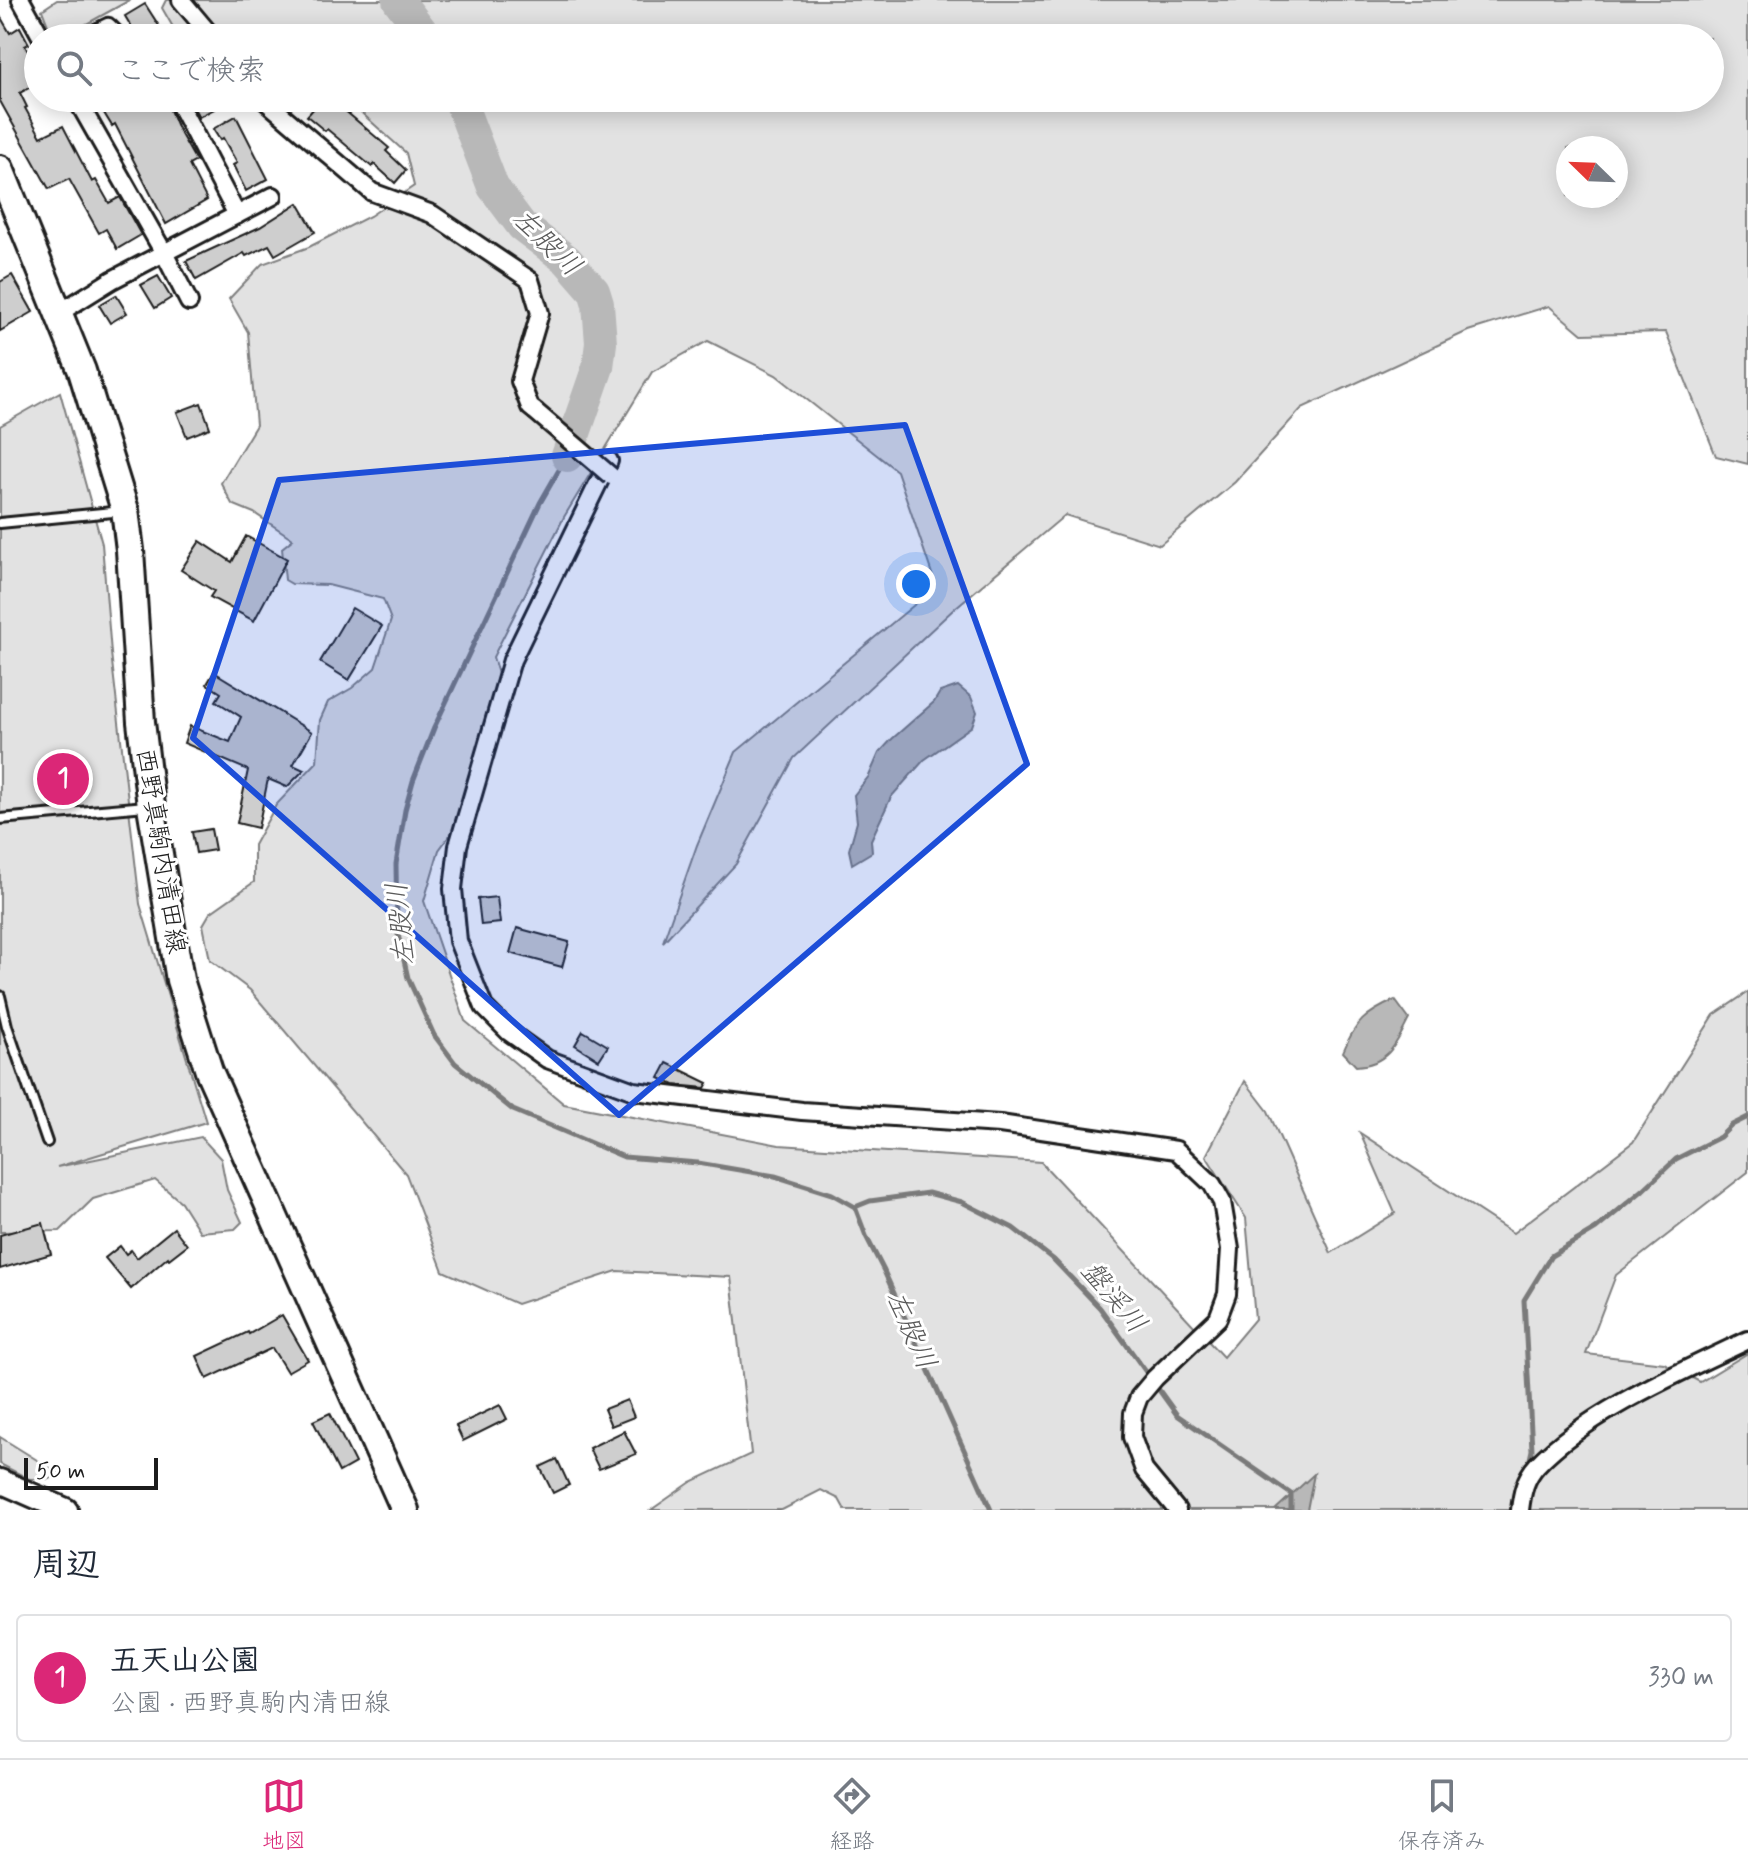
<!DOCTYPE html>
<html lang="ja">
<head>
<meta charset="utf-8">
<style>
  :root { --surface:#fff; --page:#f6f6f7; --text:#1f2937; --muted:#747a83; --line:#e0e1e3; --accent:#db2777 }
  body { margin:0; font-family:Mynerve,"Klee One",sans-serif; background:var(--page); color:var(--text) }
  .compass { position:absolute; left:1556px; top:136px; width:72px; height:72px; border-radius:50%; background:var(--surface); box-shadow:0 4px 20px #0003; rotate:293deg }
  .scale { position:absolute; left:24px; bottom:20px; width:134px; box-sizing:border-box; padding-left:8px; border:4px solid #1c1c1c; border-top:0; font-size:22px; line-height:28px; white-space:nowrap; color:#1c1c1c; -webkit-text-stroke:6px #fff; paint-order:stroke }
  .you { position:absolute; left:916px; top:584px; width:28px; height:28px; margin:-20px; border:6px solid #fff; border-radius:50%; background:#1a73e8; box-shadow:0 0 0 12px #1a73e833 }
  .badge { display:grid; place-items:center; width:52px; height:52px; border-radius:50%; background:var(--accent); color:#fff; font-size:26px; font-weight:700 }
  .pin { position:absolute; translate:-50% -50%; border:4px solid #fff; box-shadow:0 2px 8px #0006 }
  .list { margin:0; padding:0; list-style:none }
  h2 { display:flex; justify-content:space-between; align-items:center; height:104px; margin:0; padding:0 32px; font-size:34px }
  h2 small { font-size:26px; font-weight:400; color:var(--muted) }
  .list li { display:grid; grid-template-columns:52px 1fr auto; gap:24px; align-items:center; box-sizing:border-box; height:128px; margin:0 16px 16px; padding:0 16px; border:2px solid var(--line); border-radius:8px }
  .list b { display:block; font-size:30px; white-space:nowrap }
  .list p { margin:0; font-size:26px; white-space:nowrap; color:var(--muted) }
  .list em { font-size:26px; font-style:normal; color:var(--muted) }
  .icon { flex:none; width:44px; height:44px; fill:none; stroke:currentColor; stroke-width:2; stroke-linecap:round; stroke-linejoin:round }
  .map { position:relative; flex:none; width:1748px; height:1510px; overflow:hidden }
  .search { position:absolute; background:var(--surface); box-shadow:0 4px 20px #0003; left:24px; right:24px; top:24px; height:88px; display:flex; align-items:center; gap:20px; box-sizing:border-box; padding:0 28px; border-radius:44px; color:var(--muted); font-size:30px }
  .sheet { height:248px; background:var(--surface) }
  nav { display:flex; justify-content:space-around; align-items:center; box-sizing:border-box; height:112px; border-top:2px solid var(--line); background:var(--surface); font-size:22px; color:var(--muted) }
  nav a { display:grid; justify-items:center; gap:4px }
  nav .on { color:var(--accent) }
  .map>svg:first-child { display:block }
  .green { fill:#e2e2e2; stroke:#7f7f7f; stroke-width:2; fill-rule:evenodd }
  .water { fill:#b8b8b8; stroke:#7a7a7a; stroke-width:2 }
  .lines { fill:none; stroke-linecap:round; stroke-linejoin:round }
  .stream { stroke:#7a7a7a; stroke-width:5 }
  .river { stroke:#b8b8b8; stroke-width:32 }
  .building { fill:#cecece; stroke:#1c1c1c; stroke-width:2 }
  .lane-casing { stroke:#1c1c1c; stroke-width:14 }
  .street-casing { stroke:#1c1c1c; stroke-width:22 }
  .secondary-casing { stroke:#1c1c1c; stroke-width:28 }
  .primary-casing { stroke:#1c1c1c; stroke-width:32 }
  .lane { stroke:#fff; stroke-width:8 }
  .street { stroke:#fff; stroke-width:16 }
  .secondary { stroke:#fff; stroke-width:22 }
  .primary { stroke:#fff; stroke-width:26 }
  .street-bridge-casing { stroke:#1c1c1c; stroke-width:22; stroke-linecap:butt }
  .street-bridge { stroke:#fff; stroke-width:16 }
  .marked { fill:#1d4ed8; fill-opacity:0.2; stroke:#1d4ed8; stroke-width:6; stroke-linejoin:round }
  .labels { text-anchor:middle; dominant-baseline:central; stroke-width:6; stroke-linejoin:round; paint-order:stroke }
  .street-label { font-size:26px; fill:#1c1c1c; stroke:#fff }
  .water-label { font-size:28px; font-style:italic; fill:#5a5a5a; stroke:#fff }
</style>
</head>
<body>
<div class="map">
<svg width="1748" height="1510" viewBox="0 0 1748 1510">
  <rect width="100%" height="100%" fill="#fff"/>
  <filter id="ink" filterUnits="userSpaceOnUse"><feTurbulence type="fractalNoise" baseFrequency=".0125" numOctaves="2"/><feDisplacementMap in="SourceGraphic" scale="16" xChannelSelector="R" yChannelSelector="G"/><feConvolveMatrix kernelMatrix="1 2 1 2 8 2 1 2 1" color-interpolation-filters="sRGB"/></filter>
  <g filter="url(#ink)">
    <g class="green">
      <path d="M57,0H130L61,38H53L42,10Z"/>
      <path d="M166,0H1748V464L1716,456L1666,332L1582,334L1549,306L1468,331L1302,408L1235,482L1160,545L1065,515L955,608L794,758L736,864L663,942L697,845L736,752L925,596L933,577L897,471L776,375L708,341L652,372L564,517L493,657L498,674L458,824L439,850L424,901L465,1021L564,1104L779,1145L1041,1162L1223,1357L1255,1319L1246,1218L1206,1156L1245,1081L1268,1111L1331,1253L1395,1213L1360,1133L1513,1233L1633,1142L1714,1015L1748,992V1172L1616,1275L1586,1354L1664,1363L1700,1382L1748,1353V1510H845L839,1499L821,1490L782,1510H651L691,1482L751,1454L731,1277L617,1271L517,1304L443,1271L406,1174L250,990L210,960L203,925L210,913L254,882V845L276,805L317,762L320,720L328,702L352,688L375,668L391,620L383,599L328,585L292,584L285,580L282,548L293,539L254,513L232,504L221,483L256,425L248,332L229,299L262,264L309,247L370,216L414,186L406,153L345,98H1710V38H184L177,34L162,8ZM1568,148H1616V196H1568Z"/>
      <path d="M60,392L102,544L111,653L140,904L206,1122L57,1167L201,1137L221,1159L227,1190L242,1222L235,1229L200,1232L181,1202L155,1180L93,1199L60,1231L0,1232V426Z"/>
      <path d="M0,1437L58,1473L50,1479H29L0,1464Z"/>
    </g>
    <g class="water">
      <path d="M958,686L971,697L977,712L972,726L924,760L891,797L871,840L872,852L852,864L849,850L857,822L854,795L869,776L879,753L892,739L934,702L940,692Z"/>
      <path d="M1395,1000L1409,1019C1396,1045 1387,1065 1356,1066L1343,1052C1355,1022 1366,1013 1395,1000Z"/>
      <path d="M1314,1474L1307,1510H1275Z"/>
    </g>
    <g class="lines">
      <g class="stream">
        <path d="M567,456L540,503L434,728L413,781L405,810L396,864L397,930L408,978L434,1035L455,1063L513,1110L624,1157L698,1163L775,1176L832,1194L855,1207L866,1236L884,1271L991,1510"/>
        <path d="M855,1207L870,1201L928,1193L962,1202L1013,1228L1054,1260L1100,1308L1177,1415L1291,1494V1510"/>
        <path d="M1528,1468L1532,1450L1524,1300L1551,1256L1596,1229L1643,1190L1676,1159L1720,1137L1732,1125L1748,1117"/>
      </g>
      <g class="river">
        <path d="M398,0L427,38"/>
        <path d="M459,98L493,187L522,226L567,260L594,291L598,304L601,343L598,367L567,456"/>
      </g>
    </g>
    <g class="building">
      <path d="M145,4L161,29L146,38H138L125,16Z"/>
      <path d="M0,16L10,33L20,27L29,44L25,46L38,69V83L20,93L27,107L25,108L41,137L63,126L92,182L96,180L109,203L120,197L141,235L117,249L106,229L99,233L69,179L49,189L0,101Z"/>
      <path d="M127,98H165L178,129L196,161L189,165L207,200L166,224L115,124L112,126L104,113Z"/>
      <path d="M188,98H211L216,108L199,117Z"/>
      <path d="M323,98H330L389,148L386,151L406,170L395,183L374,164L372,167L327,129L325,131L307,116Z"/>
      <path d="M236,116L268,179L246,191L233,165L237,163L223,138L220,140L213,129Z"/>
      <path d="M298,203L315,232L275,255L269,245L246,256L244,253L196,280L186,261L260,227Z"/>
      <path d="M12,275L33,312L0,331V282Z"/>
      <path d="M158,276L171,298L155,308L141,285Z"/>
      <path d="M116,295L127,313L110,323L99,305Z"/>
      <path d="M201,403L210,428L187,437L177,412Z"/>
      <path d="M246,536L287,559L254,621L210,597L214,591L181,570L200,541L232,562Z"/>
      <path d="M352,608L382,626L349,680L320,662Z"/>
      <path d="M214,672L312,732L293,765L304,770L287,787L268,779L258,828L237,823L248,770L184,743L190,726L230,742L241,717L216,701L221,693L207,684Z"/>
      <path d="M211,829L215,850L196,853L192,832Z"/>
      <path d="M497,897L500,923L481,925L478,899Z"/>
      <path d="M517,928L569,942L562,967L510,953Z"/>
      <path d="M583,1031L608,1046L599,1060L575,1045Z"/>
      <path d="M667,1063L708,1083L705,1088L674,1085L659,1078Z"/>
      <path d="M43,1223L51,1254L0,1269V1235Z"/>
      <path d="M174,1228L187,1245L169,1259L168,1257L131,1289L105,1258L120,1246L126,1254L131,1250L137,1258Z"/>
      <path d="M282,1315L308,1360L287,1372L272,1348L207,1379L197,1356L248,1332L249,1334Z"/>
      <path d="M627,1400L634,1417L611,1426L604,1409Z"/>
      <path d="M500,1405L507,1419L463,1441L456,1426Z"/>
      <path d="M330,1413L355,1463L339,1472L313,1421Z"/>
      <path d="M624,1431L636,1454L599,1469L589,1448Z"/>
      <path d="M557,1459L569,1485L553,1493L540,1467Z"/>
    </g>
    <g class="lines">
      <g class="lane-casing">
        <g id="lane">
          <path d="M0,523L123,511"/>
          <path d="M0,819L146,806"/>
          <path d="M0,996L7,1026L47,1142"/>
        </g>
      </g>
      <g class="street-casing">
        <g id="street">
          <path d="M21,0L42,38"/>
          <path d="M181,0L213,38"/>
          <path d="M86,38L108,27L119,38"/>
          <path d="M76,98L164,253L189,302"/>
          <path d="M176,98L237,215"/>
          <path d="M262,98L372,192L432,214L530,280L540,313L520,381L530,407L535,411"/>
          <path d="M59,313L112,280L273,196"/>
          <path d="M609,461L512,660L458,846L453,889L458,941L484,1007L509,1032L547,1059L634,1091L802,1111L1000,1124L1176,1150L1212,1184L1222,1202L1230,1249L1227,1294L1218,1318L1155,1378L1139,1397L1133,1413L1132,1437L1144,1470L1177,1510"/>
          <path d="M1520,1510C1522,1493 1525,1478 1537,1465C1587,1412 1683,1371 1748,1340"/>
        </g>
      </g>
      <g class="secondary-casing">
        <path id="secondary" d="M0,1481L66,1510"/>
      </g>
      <g class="primary-casing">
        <path id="primary" d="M0,169L82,371L125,510L130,550L141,722L151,806L180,980L209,1071L405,1510"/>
      </g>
      <use href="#lane" class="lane"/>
      <use href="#street" class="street"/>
      <use href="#secondary" class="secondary"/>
      <use href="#primary" class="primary"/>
      <g class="street-bridge-casing">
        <path id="street-bridge" d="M535,411L611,476"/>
      </g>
      <use href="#street-bridge" class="street-bridge"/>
    </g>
  </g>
  <path class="marked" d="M905,425L1027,764L619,1115L193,738L279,480Z"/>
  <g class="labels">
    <g class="street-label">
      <text transform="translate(160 851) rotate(81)">西野真駒内清田線</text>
    </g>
    <g class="water-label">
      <text transform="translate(546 243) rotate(44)">左股川</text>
      <text transform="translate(402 924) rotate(-96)">左股川</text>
      <text transform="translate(1113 1298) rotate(50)">盤渓川</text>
      <text transform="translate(910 1330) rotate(66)">左股川</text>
    </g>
  </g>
</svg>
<svg class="compass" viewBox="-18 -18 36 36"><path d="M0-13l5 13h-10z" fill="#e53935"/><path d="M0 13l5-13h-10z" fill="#747a83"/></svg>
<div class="scale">50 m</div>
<div class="you"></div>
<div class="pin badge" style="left:63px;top:779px">1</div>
<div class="search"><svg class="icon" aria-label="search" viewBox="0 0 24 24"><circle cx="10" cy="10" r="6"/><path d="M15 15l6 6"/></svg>ここで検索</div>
</div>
<section class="sheet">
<h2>周辺<small></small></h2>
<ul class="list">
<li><span class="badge">1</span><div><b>五天山公園</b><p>公園 · 西野真駒内清田線</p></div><em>330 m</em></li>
</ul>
</section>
<nav>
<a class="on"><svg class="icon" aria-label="map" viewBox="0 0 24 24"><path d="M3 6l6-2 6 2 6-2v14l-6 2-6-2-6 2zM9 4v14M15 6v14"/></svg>地図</a>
<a><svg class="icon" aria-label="directions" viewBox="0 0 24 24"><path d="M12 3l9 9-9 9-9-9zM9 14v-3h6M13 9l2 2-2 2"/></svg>経路</a>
<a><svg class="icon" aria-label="saved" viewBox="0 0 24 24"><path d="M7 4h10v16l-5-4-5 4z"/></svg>保存済み</a>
</nav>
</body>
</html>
